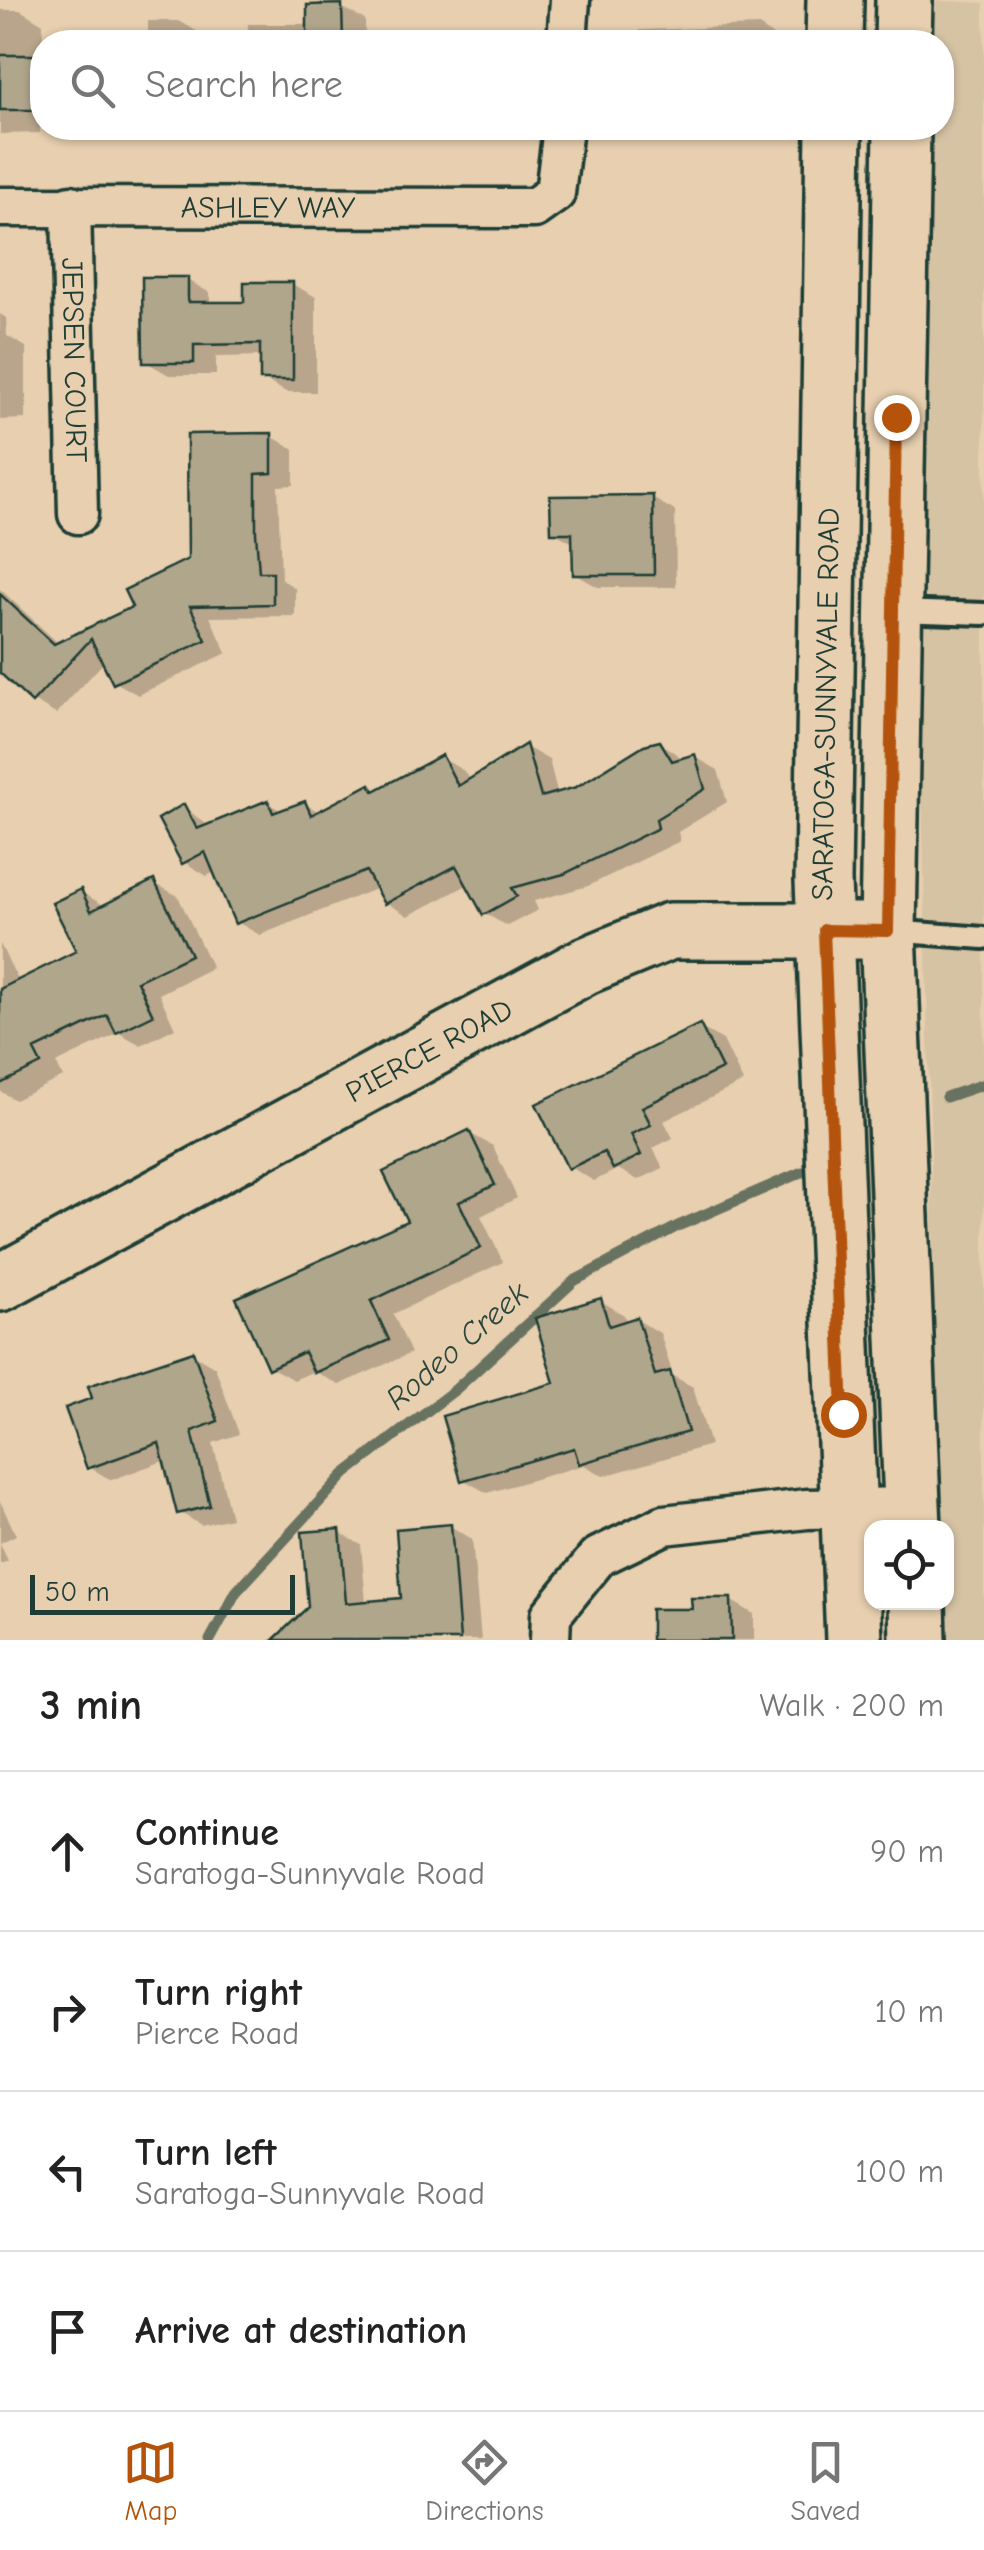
<!DOCTYPE html>
<html lang="en">
<head>
<meta charset="utf-8">
<style>
  :root { --surface:#fff; --page:#f2f2f2; --text:#222; --muted:#767676; --line:#e0e0e0; --accent:#b45309 }
  body { margin:0; font-family:"Comic Neue",sans-serif; background:var(--page); color:var(--text) }
  .controls { position:absolute; right:30px; bottom:30px; display:grid; overflow:hidden; border-radius:20px; box-shadow:0 2px 8px #0004 }
  .controls button { width:90px; height:90px; display:grid; place-items:center; padding:0; border:0; border-bottom:2px solid var(--line); background:var(--surface); color:var(--text); font:50px sans-serif }
  .scale { position:absolute; left:30px; bottom:25px; width:265px; box-sizing:border-box; padding-left:10px; border:5px solid #1f3d34; border-top:0; font-size:28px; line-height:35px; white-space:nowrap; color:#1f3d34; -webkit-text-stroke:8px #e7cfaf; paint-order:stroke }
  .stop { position:absolute; width:30px; height:30px; margin:-22px; border:8px solid #b45309; border-radius:50%; background:#fff }
  .stop.end { background:#b45309; border-color:#fff; box-shadow:0 2px 10px #0008 }
  .list { margin:0; padding:0; list-style:none }
  h2 { display:flex; justify-content:space-between; align-items:center; height:130px; margin:0; padding:0 40px; font-size:42px }
  h2 small { font-size:32px; font-weight:400; color:var(--muted) }
  .list li { display:grid; grid-template-columns:65px 1fr auto; gap:30px; align-items:center; box-sizing:border-box; height:160px; padding:0 40px; border-top:2px solid var(--line) }
  .list b { display:block; font-size:38px; white-space:nowrap }
  .list p { margin:0; font-size:32px; white-space:nowrap; color:var(--muted) }
  .list em { font-size:32px; font-style:normal; color:var(--muted) }
  .icon { flex:none; width:55px; height:55px; fill:none; stroke:currentColor; stroke-width:2; stroke-linecap:round; stroke-linejoin:round }
  .map { position:relative; flex:none; width:984px; height:1640px; overflow:hidden }
  .search { position:absolute; background:var(--surface); box-shadow:0 2px 8px #0004; left:30px; right:30px; top:30px; height:110px; display:flex; align-items:center; gap:25px; box-sizing:border-box; padding:0 35px; border-radius:40px; color:var(--muted); font-size:38px }
  .sheet { height:770px; background:var(--surface) }
  nav { display:flex; justify-content:space-around; align-items:center; box-sizing:border-box; height:140px; border-top:2px solid var(--line); background:var(--surface); font-size:28px; color:var(--muted) }
  nav a { display:grid; justify-items:center; gap:5px }
  nav .on { color:var(--accent) }
  .map>svg:first-child { display:block }
  .built { fill:#d6c3a4 }
  .shadow { fill:#0003 }
  .lines { fill:none; stroke-linecap:round; stroke-linejoin:round }
  .stream { stroke:#687261; stroke-width:11 }
  .building { fill:#b0a68c; stroke:#1f3d34; stroke-width:2.5 }
  .lane-casing { stroke:#1f3d34; stroke-width:28 }
  .street-casing { stroke:#1f3d34; stroke-width:45 }
  .secondary-casing { stroke:#1f3d34; stroke-width:62 }
  .primary-casing { stroke:#1f3d34; stroke-width:62 }
  .lane { stroke:#e7cfaf; stroke-width:20 }
  .street { stroke:#e7cfaf; stroke-width:38 }
  .secondary { stroke:#e7cfaf; stroke-width:55 }
  .primary { stroke:#e7cfaf; stroke-width:55 }
  .route { stroke:#b45309; stroke-width:12 }
  .labels { text-anchor:middle; dominant-baseline:central; stroke-width:10; stroke-linejoin:round; paint-order:stroke }
  .street-label { font-size:30px; fill:#1f3d34; stroke:#e7cfaf }
  .water-label { font-size:32px; font-style:italic; fill:#2b463c; stroke:#e7cfaf }
</style>
</head>
<body>
<div class="map">
<svg width="984" height="1640" viewBox="0 0 984 1640">
  <rect width="100%" height="100%" fill="#e7cfaf"/>
  <filter id="ink" filterUnits="userSpaceOnUse"><feTurbulence type="fractalNoise" baseFrequency=".01" numOctaves="2"/><feDisplacementMap in="SourceGraphic" scale="20" xChannelSelector="R" yChannelSelector="G"/><feConvolveMatrix kernelMatrix="1 2 1 2 8 2 1 2 1" color-interpolation-filters="sRGB"/></filter>
  <g filter="url(#ink)">
    <path class="built" d="M923,0L984,3V1640H943L946,1528L940,1527L911,338L918,128H942V42H921Z"/>
    <g class="shadow">
      <path d="M341,7L365,20V42H148V21H179L202,34V39H248V24H309Z"/>
      <path d="M0,10H20L43,24L40,133L0,134Z"/>
      <path d="M759,26L782,42H639V30Z"/>
      <path d="M82,128H306V132L140,129V135L97,137Z"/>
      <path d="M640,128H693L692,140H661Z"/>
      <path d="M741,128H782V134H751Z"/>
      <path d="M187,280L210,293V304H246L292,284L316,297V392H286L263,379V356L216,357V375H169L146,362Z"/>
      <path d="M0,314L6,318L7,336L26,347V419L0,420Z"/>
      <path d="M271,436L294,449V485L278,486L281,579L295,588V616L210,617L227,653L138,695L115,682L105,661L56,714L33,701L0,670V589L59,644L136,608L190,561Z"/>
      <path d="M652,498L675,511L676,587H598L575,574V544L553,532Z"/>
      <path d="M660,743L685,760L695,757L718,770L727,802L678,832L680,841L588,886L534,901L538,910L507,926L484,913L469,884L408,916L385,902L378,888L260,935L237,922L216,871L207,876L184,862V807L210,827L268,803L283,812L305,804L321,813L370,787L378,791L442,758L464,771L470,781L526,747L549,760L558,795L577,789Z"/>
      <path d="M154,883L178,896L212,968L159,994L175,1028L141,1045L119,1033L56,1063L63,1077L15,1100L0,1091V944L19,982L79,952L81,892L105,906Z"/>
      <path d="M699,1027L723,1040L743,1082L664,1121L673,1138L653,1148L663,1168L638,1180L618,1169L594,1181L570,1167Z"/>
      <path d="M469,1133L493,1146L517,1198L481,1216L503,1262L393,1314L411,1353L339,1385L314,1371L294,1380L270,1367L410,1222Z"/>
      <path d="M601,1301L624,1315L627,1323L637,1320L660,1333L673,1376L693,1387L710,1445L604,1476L584,1465L487,1493L464,1480L558,1385Z"/>
      <path d="M193,1354L215,1367L239,1434L213,1443L231,1518L201,1525L179,1512L166,1460L111,1480L89,1467Z"/>
      <path d="M0,1501L16,1535L0,1543Z"/>
      <path d="M450,1526L472,1539L481,1640H276L311,1608L339,1532L361,1545L366,1603L404,1600Z"/>
      <path d="M0,1543L8,1561L0,1564Z"/>
      <path d="M730,1600L754,1614V1640H654L694,1611Z"/>
    </g>
    <g class="lines">
      <g class="stream">
        <path d="M946,1097L984,1084"/>
        <path d="M210,1640L236,1592L345,1474L456,1389L574,1281L678,1226L802,1172"/>
      </g>
    </g>
    <g class="building">
      <path d="M342,4L343,42H307V5Z"/>
      <rect x="0" y="55" width="42" height="55"/>
      <path d="M142,277H188V302H244V282H293V380H260V344L194,345V363H143Z"/>
      <path d="M272,433V473L256,474V533L259,572H273V604L190,606L206,640L113,684L91,639L32,703L0,673V594L54,644L132,607L124,590L188,559L187,434Z"/>
      <path d="M653,495L654,575H573L572,533H551L550,496Z"/>
      <path d="M660,741L672,761L695,754L705,789L656,819L658,828L564,874L512,888L517,896L483,915L456,866L384,904L366,871L235,924L205,852L182,864L158,819L184,804L197,829L268,800L273,813L305,801L311,815L370,784L374,791L442,755L458,786L526,744L541,797L576,787L644,745Z"/>
      <path d="M154,880L191,955L137,981L153,1015L116,1033L107,1015L34,1050L41,1064L0,1084V989L76,951L52,903L81,889L91,911Z"/>
      <path d="M700,1024L722,1069L642,1107L651,1125L631,1134L641,1155L613,1169L604,1152L568,1169L536,1104Z"/>
      <path d="M469,1130L495,1185L459,1202L481,1248L371,1301L389,1340L314,1373L304,1352L268,1369L236,1298L407,1221L383,1172Z"/>
      <path d="M601,1298L609,1326L637,1317L655,1375L670,1371L688,1432L579,1464L574,1448L461,1481L442,1416L554,1383L535,1318Z"/>
      <path d="M193,1351L218,1421L192,1431L210,1506L177,1514L159,1443L87,1469L65,1408L92,1398L88,1386Z"/>
      <path d="M451,1524L460,1640H273L308,1607L302,1532L340,1529L346,1603L401,1598L396,1529Z"/>
      <path d="M691,1598H731L732,1640H651V1609H692Z"/>
    </g>
    <g class="lines">
      <g class="lane-casing">
        <g id="lane">
          <path d="M896,611L984,614"/>
          <path d="M890,931L984,938"/>
        </g>
      </g>
      <g class="street-casing">
        <g id="street">
          <path d="M567,42L570,0"/>
          <path id="s1" d="M71,205L78,514"/>
          <path id="s2" d="M0,207L534,208L555,193L563,128"/>
          <path d="M550,1640L551,1615L598,1557L664,1525L807,1509L912,1507"/>
        </g>
      </g>
      <g class="secondary-casing">
        <g id="secondary">
          <path id="s3" d="M0,1283L585,966L670,931H888"/>
        </g>
      </g>
      <g class="primary-casing">
        <g id="primary">
          <path d="M834,42L835,0"/>
          <path d="M903,42L904,0"/>
          <path d="M834,128L823,881L854,1640"/>
          <path d="M902,128L888,931L913,1528"/>
          <path d="M917,1602L918,1640"/>
        </g>
      </g>
      <use href="#lane" class="lane"/>
      <use href="#street" class="street"/>
      <use href="#secondary" class="secondary"/>
      <use href="#primary" class="primary"/>
    </g>
  </g>
  <g class="lines" filter="url(#ink)">
    <path class="route" d="M843,1414L824,930L888,931L896,417"/>
  </g>
  <g class="labels">
    <g class="street-label">
      <text stroke="none"><textPath href="#s2" startOffset="268">ASHLEY WAY</textPath></text>
      <text stroke="none"><textPath href="#s1" startOffset="155">JEPSEN COURT</textPath></text>
      <text transform="translate(826 704) rotate(-89)">SARATOGA-SUNNYVALE ROAD</text>
      <text stroke="none"><textPath href="#s3" startOffset="488">PIERCE ROAD</textPath></text>
    </g>
    <g class="water-label">
      <text transform="translate(457 1346) rotate(-41)">Rodeo Creek</text>
    </g>
  </g>
</svg>
<div class="controls">
<button><svg class="icon" aria-label="locate" viewBox="0 0 24 24"><circle cx="12" cy="12" r="6"/><path d="M12 2v4M12 18v4M2 12h4M18 12h4"/></svg></button>
</div>
<div class="scale">50 m</div>
<div class="stop" style="left:843px;top:1414px"></div>
<div class="stop end" style="left:896px;top:417px"></div>
<div class="search"><svg class="icon" aria-label="search" viewBox="0 0 24 24"><circle cx="10" cy="10" r="6"/><path d="M15 15l6 6"/></svg>Search here</div>
</div>
<section class="sheet">
<h2>3 min<small>Walk · 200 m</small></h2>
<ul class="list">
<li><svg class="icon" aria-label="ahead" viewBox="0 0 24 24"><path d="M12 20V5M6 11l6-6 6 6"/></svg><div><b>Continue</b><p>Saratoga-Sunnyvale Road</p></div><em>90 m</em></li>
<li><svg class="icon" aria-label="right" viewBox="0 0 24 24"><path d="M7 20v-9h11M14 6l5 5-5 5"/></svg><div><b>Turn right</b><p>Pierce Road</p></div><em>10 m</em></li>
<li><svg class="icon" aria-label="left" viewBox="0 0 24 24"><path d="M17 20v-9H6M10 6l-5 5 5 5"/></svg><div><b>Turn left</b><p>Saratoga-Sunnyvale Road</p></div><em>100 m</em></li>
<li><svg class="icon" aria-label="arrive" viewBox="0 0 24 24"><path d="M6 21V4h12l-3 4 3 4H6"/></svg><div><b>Arrive at destination</b></div></li>
</ul>
</section>
<nav>
<a class="on"><svg class="icon" aria-label="map" viewBox="0 0 24 24"><path d="M3 6l6-2 6 2 6-2v14l-6 2-6-2-6 2zM9 4v14M15 6v14"/></svg>Map</a>
<a><svg class="icon" aria-label="directions" viewBox="0 0 24 24"><path d="M12 3l9 9-9 9-9-9zM9 14v-3h6M13 9l2 2-2 2"/></svg>Directions</a>
<a><svg class="icon" aria-label="saved" viewBox="0 0 24 24"><path d="M7 4h10v16l-5-4-5 4z"/></svg>Saved</a>
</nav>
</body>
</html>
